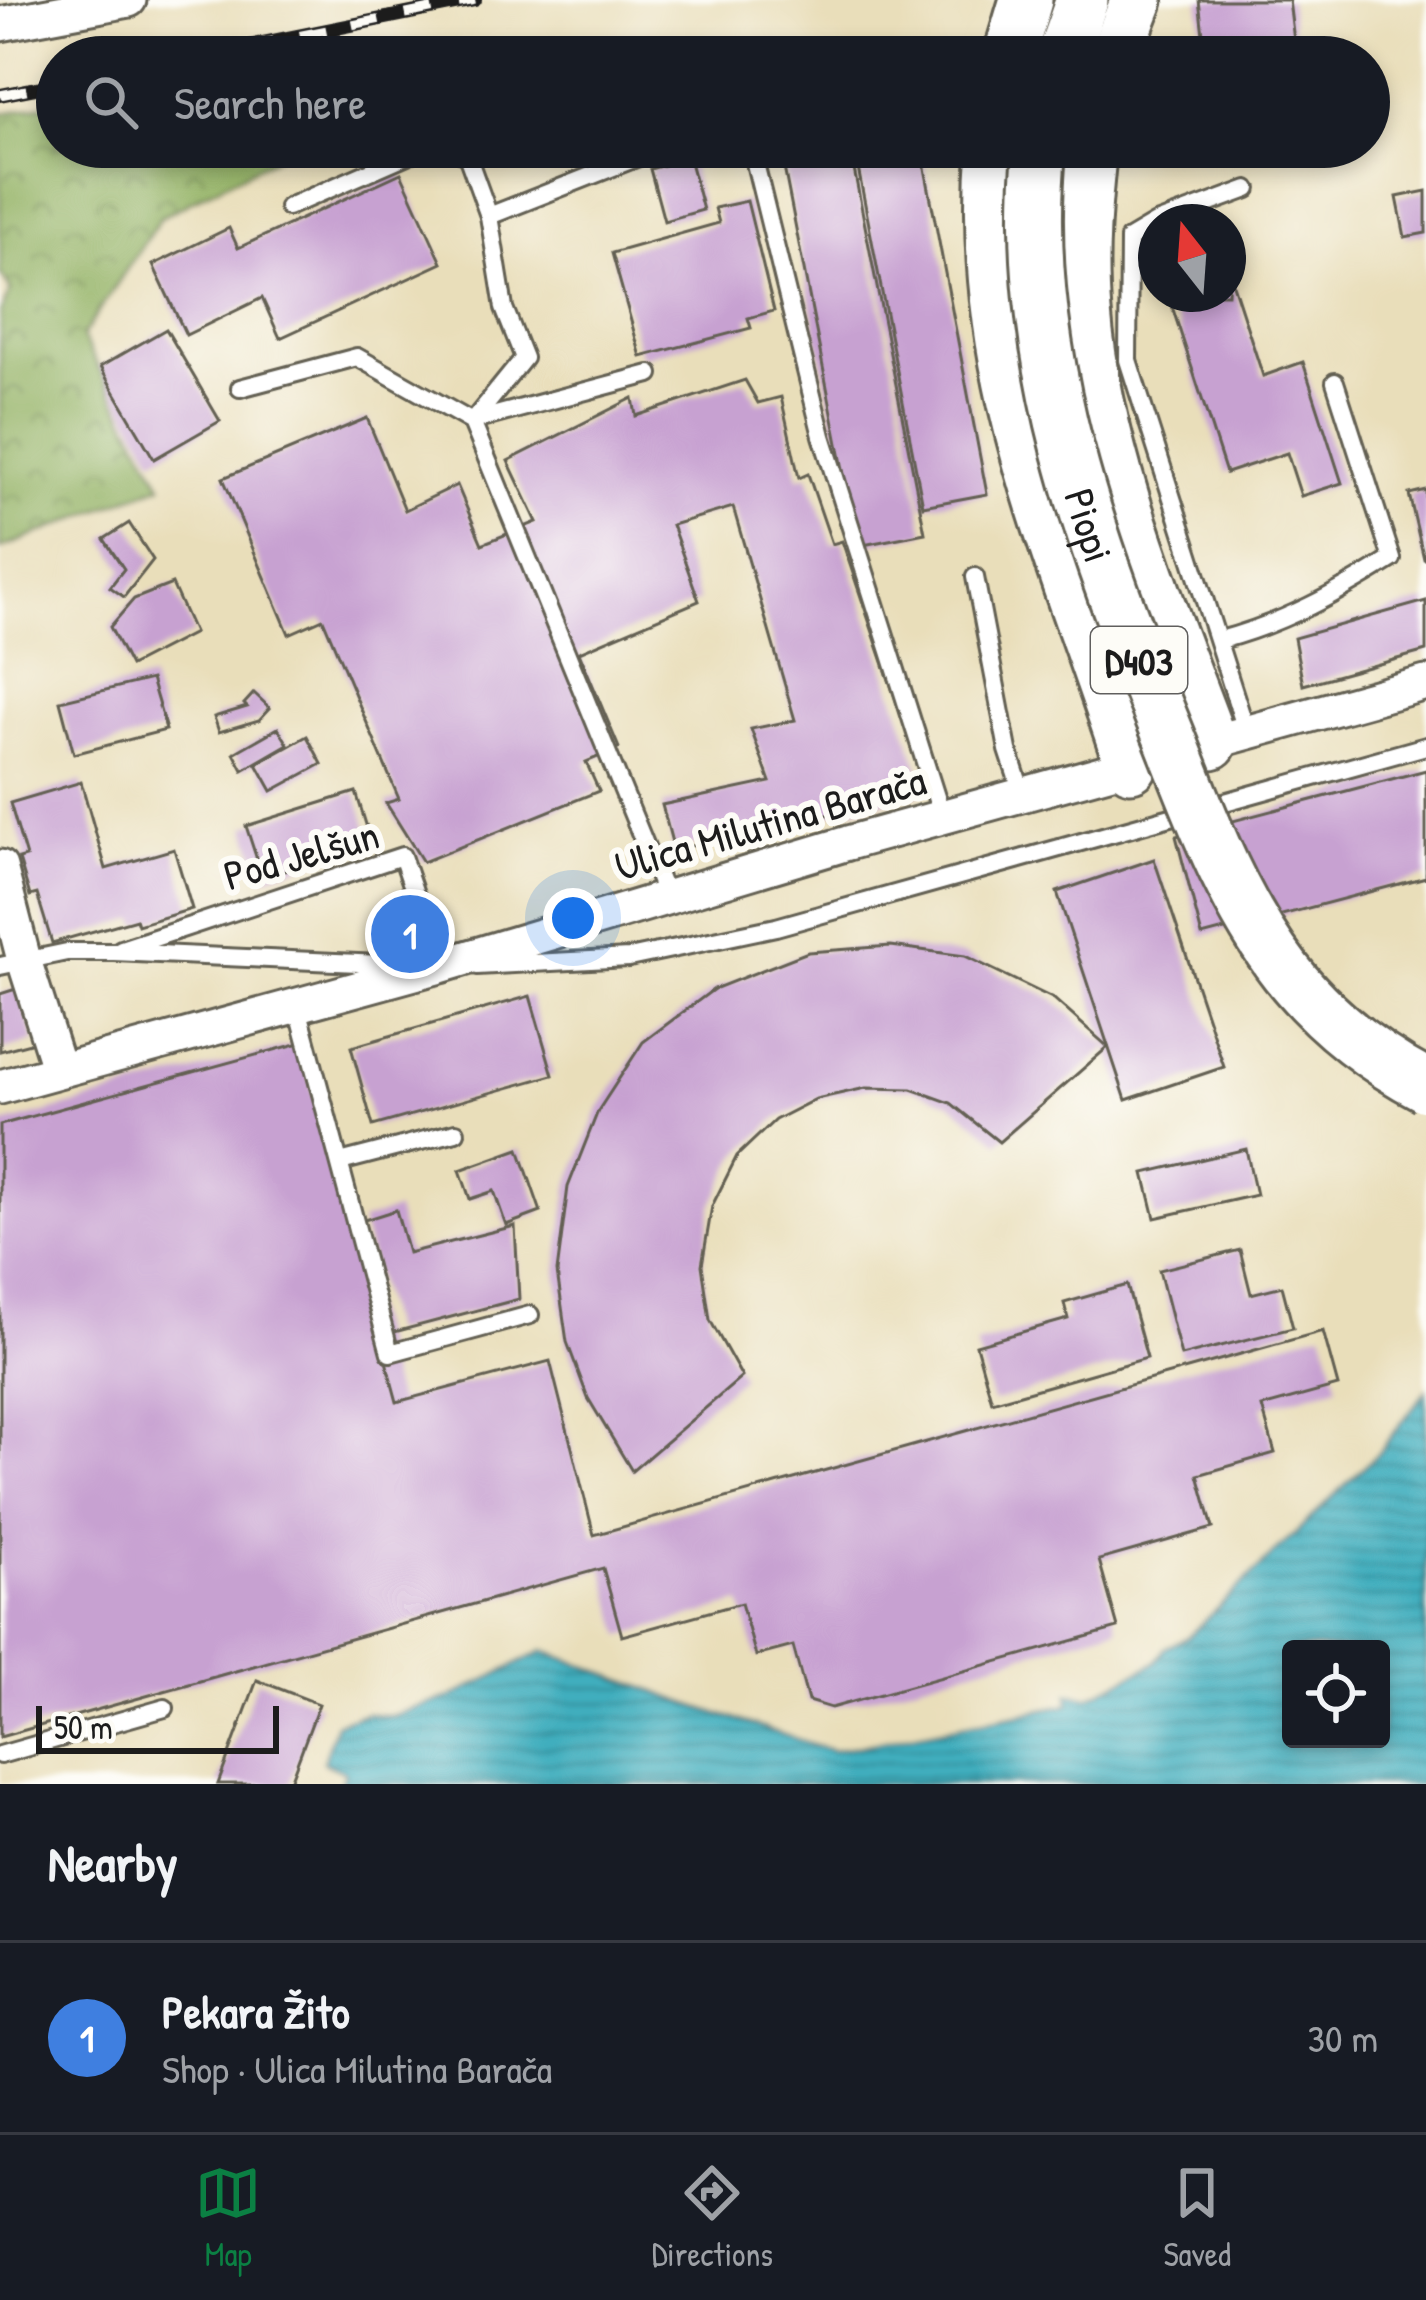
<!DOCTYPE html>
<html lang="en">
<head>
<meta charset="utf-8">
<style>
  :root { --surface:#171b24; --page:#242831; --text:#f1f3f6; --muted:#9ea1a6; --line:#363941; --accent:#0b8043 }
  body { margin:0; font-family:"Patrick Hand",sans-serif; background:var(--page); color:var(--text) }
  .controls { position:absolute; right:36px; bottom:36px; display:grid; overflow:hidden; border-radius:12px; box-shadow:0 6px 18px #0003 }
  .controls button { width:108px; height:108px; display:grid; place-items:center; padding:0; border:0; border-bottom:3px solid var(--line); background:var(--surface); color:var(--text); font:60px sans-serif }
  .compass { position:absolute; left:1138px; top:204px; width:108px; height:108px; border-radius:50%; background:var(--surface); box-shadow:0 6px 18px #0003; rotate:343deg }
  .scale { position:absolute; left:36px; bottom:30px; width:243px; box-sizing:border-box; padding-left:12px; border:6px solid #1c1c1c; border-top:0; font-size:33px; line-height:42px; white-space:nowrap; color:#1c1c1c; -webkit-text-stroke:9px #fdfcf7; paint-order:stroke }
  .you { position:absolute; left:573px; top:918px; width:42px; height:42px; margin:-30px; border:9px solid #fff; border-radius:50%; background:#1a73e8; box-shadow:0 0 0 18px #1a73e833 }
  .badge { display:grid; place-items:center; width:78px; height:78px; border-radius:50%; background:var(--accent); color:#fff; font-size:39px; font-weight:700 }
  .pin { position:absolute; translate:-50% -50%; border:6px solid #fff; box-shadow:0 3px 12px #0006 }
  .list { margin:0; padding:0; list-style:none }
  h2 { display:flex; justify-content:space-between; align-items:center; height:156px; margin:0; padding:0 48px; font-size:51px }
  h2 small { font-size:39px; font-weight:400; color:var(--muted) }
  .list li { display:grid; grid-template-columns:78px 1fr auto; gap:36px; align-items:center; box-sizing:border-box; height:192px; padding:0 48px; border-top:3px solid var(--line) }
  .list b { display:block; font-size:45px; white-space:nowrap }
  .list p { margin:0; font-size:39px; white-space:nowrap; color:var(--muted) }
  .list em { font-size:39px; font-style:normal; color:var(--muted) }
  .icon { flex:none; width:66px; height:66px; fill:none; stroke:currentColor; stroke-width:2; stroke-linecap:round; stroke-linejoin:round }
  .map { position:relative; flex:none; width:1426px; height:1784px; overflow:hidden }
  .search { position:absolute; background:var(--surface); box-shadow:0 6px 18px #0003; left:36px; right:36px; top:36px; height:132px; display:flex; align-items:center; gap:30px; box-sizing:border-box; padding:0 42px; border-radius:66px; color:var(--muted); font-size:45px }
  .sheet { height:348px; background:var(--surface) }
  nav { display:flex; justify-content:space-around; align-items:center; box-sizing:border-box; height:168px; border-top:3px solid var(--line); background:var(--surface); font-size:33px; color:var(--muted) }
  nav a { display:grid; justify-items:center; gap:6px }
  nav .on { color:var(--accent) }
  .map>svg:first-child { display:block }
  .forest { fill:url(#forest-crowns); stroke:#586841; stroke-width:3 }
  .water { fill:url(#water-rules); stroke:#2e656d; stroke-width:3; fill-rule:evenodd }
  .building { fill:#c7a1d1 }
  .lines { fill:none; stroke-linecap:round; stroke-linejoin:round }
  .service-casing { stroke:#646053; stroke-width:22 }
  .minor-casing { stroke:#646053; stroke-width:39 }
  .primary-casing { stroke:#646053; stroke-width:57 }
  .service { stroke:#fff; stroke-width:16 }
  .minor { stroke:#fff; stroke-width:33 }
  .primary { stroke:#fff; stroke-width:51 }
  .rail-casing { stroke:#1c1c1c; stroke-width:14 }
  .rail { stroke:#fdfcf7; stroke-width:9; stroke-dasharray:27; stroke-linecap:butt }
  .primary-bridge-casing { stroke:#646053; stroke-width:57; stroke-linecap:butt }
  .primary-bridge { stroke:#fff; stroke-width:51 }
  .labels { text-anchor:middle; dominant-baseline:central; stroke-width:12; stroke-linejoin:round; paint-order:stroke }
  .shield { fill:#fdfcf7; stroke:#605f5e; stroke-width:3 }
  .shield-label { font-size:39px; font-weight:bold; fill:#1c1c1c }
  .street-label { font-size:42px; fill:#1c1c1c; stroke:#fdfcf7 }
</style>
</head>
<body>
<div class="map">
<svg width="1426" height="1784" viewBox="0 0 1426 1784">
  <defs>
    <pattern id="forest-crowns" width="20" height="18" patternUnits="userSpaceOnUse" patternTransform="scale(3)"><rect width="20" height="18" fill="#94b366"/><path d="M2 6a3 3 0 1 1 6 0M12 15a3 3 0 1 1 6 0" fill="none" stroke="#789153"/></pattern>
    <pattern id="water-rules" width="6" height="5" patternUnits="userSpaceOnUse" patternTransform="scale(3)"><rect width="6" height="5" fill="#41aebe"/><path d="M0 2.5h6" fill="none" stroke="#368d9a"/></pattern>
  </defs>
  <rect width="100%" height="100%" fill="#fdfcf7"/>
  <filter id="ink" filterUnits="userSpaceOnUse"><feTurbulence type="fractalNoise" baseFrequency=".00833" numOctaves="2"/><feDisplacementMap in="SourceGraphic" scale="24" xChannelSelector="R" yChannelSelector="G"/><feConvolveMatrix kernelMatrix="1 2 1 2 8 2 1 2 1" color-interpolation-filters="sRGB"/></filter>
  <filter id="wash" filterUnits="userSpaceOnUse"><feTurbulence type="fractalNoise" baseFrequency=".004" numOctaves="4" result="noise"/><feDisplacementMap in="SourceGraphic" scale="48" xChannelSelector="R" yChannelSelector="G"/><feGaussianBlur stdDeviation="2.7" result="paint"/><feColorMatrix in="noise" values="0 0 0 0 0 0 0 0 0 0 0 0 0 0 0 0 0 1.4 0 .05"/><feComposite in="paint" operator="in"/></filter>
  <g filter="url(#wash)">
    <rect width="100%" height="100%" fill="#e9deba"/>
    <path class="forest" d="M57,102V147H295L161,217L82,337L162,485L0,549V312L11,290L0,273V114Z"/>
    <path class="water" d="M1426,1391V1784H341L345,1772L323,1762L336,1723L367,1713L391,1716L452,1697L544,1651L688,1704L833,1751L1070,1704L1069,1694L1089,1697L1157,1662L1165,1648L1188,1637L1380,1451ZM1291,1649H1381V1739H1291Z"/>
    <g id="blocks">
      <g class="building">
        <path d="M1199,0H1289L1294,41L1205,52Z"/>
        <path d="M780,147H833L836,163L852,159L925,533L858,546Z"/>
        <path d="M854,147H921L987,494L923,506Z"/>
        <path d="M689,158L703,210L664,221L650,169Z"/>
        <path d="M401,173L442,263L280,338L262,298L186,335L153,265L229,228L238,248Z"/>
        <path d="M1426,191V233L1405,237L1397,197Z"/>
        <path d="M747,201L774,311L748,318L751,328L641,357L612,253L719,223L715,208Z"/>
        <path d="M1229,272L1263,376L1303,362L1342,483L1301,496L1287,453L1226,473L1168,294H1228Z"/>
        <path d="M166,329L220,421L154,459L100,367Z"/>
        <path d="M745,380L758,403L781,397L799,478L808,474L832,544L842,541L927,792L674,850L662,805L770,782L751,729L795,720L733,507L672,525L699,601L579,652L619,748L586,762L599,791L423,862L386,803L399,799L323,619L289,634L223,478L367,418L405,510L457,485L482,544L537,522L508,461L633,398L636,416Z"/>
        <path d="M1426,490V559H1424L1409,494Z"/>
        <path d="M129,523L153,560L124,597L110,587L124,569L104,539Z"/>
        <path d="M172,584L194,633L130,666L110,627L134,599Z"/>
        <path d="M1426,601V651L1303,685L1294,638Z"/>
        <path d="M151,679L166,730L74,754L60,701Z"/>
        <path d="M254,693L270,708L259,720L219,732L214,717L247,707L244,704Z"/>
        <path d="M278,728L288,744L243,770L234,753Z"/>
        <path d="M307,736L322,764L272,791L257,764Z"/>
        <path d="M1426,770V877L1202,936L1176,836Z"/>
        <path d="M81,782L106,869L174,849L192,909L138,925L136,919L52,943L37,894L30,896L19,859L26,857L10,803Z"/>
        <path d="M356,792L372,844L263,878L246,826Z"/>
        <path d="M1154,859L1224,1067L1126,1100L1057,892Z"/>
        <path d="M891,946L965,956L1054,999L1108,1047L999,1142L951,1103L912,1089L866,1088L816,1099L775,1120L737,1156L712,1206L702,1265L710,1320L742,1377L632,1471L588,1398L567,1342L557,1272L568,1187L598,1111L643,1042L714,989L808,952Z"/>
        <path d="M19,988L34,1042L0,1051V994Z"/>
        <path d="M530,996L553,1075L373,1126L351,1047Z"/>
        <path d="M300,1043L397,1402L550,1361L594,1535L1323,1331L1338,1386L1262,1407L1275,1453L1198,1475L1213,1528L1099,1560L1118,1628L831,1708L808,1701L793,1646L756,1656L741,1603L622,1636L603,1568L0,1737V1125Z"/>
        <path d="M519,1149L541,1212L506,1225L494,1191L470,1199L460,1170Z"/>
        <path d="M1246,1149L1256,1195L1155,1218L1144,1173Z"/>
        <path d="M396,1210L408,1253L515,1226L519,1299L391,1333L361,1221Z"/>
        <path d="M1240,1250L1251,1294L1282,1286L1293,1328L1181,1356L1159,1270Z"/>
        <path d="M1127,1285L1147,1358L992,1402L976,1345L1068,1319L1064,1303Z"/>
        <path d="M257,1680L319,1704L289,1784H218Z"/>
      </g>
    </g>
  </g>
  <g filter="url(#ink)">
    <use href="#blocks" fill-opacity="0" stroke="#646053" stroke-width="3"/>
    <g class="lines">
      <g class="service-casing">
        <g id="service">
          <path d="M454,147L468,158L489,216L664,147"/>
          <path d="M751,147L822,436L943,819"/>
          <path d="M288,207L426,147"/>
          <path d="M1159,222L1248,189"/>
          <path d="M1156,223L1129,239L1128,360L1247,733"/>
          <path d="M240,388L357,357L472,422L667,898"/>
          <path d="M473,421L650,374"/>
          <path d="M472,422L524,358L504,308L489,216"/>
          <path d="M975,577L1008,750L1023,796"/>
          <path d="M1220,640C1282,624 1338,593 1392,559L1335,382"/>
          <path d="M121,949L402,856L440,966"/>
          <path d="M0,966L67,952H114L403,965"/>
          <path d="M477,966L629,958L776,927L1426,746"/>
          <path d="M297,1004L390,1353L530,1315"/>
          <path d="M340,1162L456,1132"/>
          <path d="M0,1755L165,1708"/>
        </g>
      </g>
      <g class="minor-casing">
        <g id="minor">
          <path d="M0,24L129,0"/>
          <path d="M0,867L24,960L59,1070"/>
          <path d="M0,1087L440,966L848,843L1426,683"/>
        </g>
      </g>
      <g class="primary-casing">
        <g id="primary">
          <path d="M1009,57L1026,0"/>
          <path d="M1062,57L1082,0"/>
          <path d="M1115,57L1137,0"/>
          <path d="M994,147C975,379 1062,552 1131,766"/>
          <path d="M1091,147C1085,202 1080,257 1085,312C1096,455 1161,609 1211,743"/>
        </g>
      </g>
      <use href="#service" class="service"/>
      <use href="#minor" class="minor"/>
      <use href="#primary" class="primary"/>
      <g class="rail-casing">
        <g id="rail">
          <path d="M194,57L475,0"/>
          <path d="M0,95L57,84"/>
        </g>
      </g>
      <use href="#rail" class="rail"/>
      <g class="primary-bridge-casing">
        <g id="primary-bridge">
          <path id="s1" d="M1040,147C1019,355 1092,547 1169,736C1201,817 1232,902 1286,972C1323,1019 1373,1058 1426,1086"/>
        </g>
      </g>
      <use href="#primary-bridge" class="primary-bridge"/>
    </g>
  </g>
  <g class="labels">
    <rect class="shield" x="1091" y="627" width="96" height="66" rx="9"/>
    <g class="shield-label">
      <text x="1139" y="660">D403</text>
    </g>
    <g class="street-label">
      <text stroke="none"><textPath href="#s1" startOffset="384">Piopi</textPath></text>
      <text transform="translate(770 822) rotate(-16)">Ulica Milutina Barača</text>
      <text transform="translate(301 854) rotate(-16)">Pod Jelšun</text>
    </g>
  </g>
</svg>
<div class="controls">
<button><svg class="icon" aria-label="locate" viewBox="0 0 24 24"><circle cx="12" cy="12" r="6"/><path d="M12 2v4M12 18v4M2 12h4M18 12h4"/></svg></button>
</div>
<svg class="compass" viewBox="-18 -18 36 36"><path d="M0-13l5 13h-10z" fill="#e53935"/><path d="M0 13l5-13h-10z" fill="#9ea1a6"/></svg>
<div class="scale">50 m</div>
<div class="you"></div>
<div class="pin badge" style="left:410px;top:934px;background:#3f7fe0">1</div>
<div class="search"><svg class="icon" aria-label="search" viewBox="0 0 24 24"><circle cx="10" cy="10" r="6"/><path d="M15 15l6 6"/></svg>Search here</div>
</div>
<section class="sheet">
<h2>Nearby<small></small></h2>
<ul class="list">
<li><span class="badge" style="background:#3f7fe0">1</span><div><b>Pekara Žito</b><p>Shop · Ulica Milutina Barača</p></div><em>30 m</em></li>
</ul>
</section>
<nav>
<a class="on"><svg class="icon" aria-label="map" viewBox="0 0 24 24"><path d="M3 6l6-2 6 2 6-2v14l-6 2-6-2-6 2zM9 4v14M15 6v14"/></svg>Map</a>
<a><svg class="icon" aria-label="directions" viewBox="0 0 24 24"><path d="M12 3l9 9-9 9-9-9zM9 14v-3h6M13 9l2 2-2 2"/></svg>Directions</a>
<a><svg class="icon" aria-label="saved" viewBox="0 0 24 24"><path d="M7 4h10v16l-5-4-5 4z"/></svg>Saved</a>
</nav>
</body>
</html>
